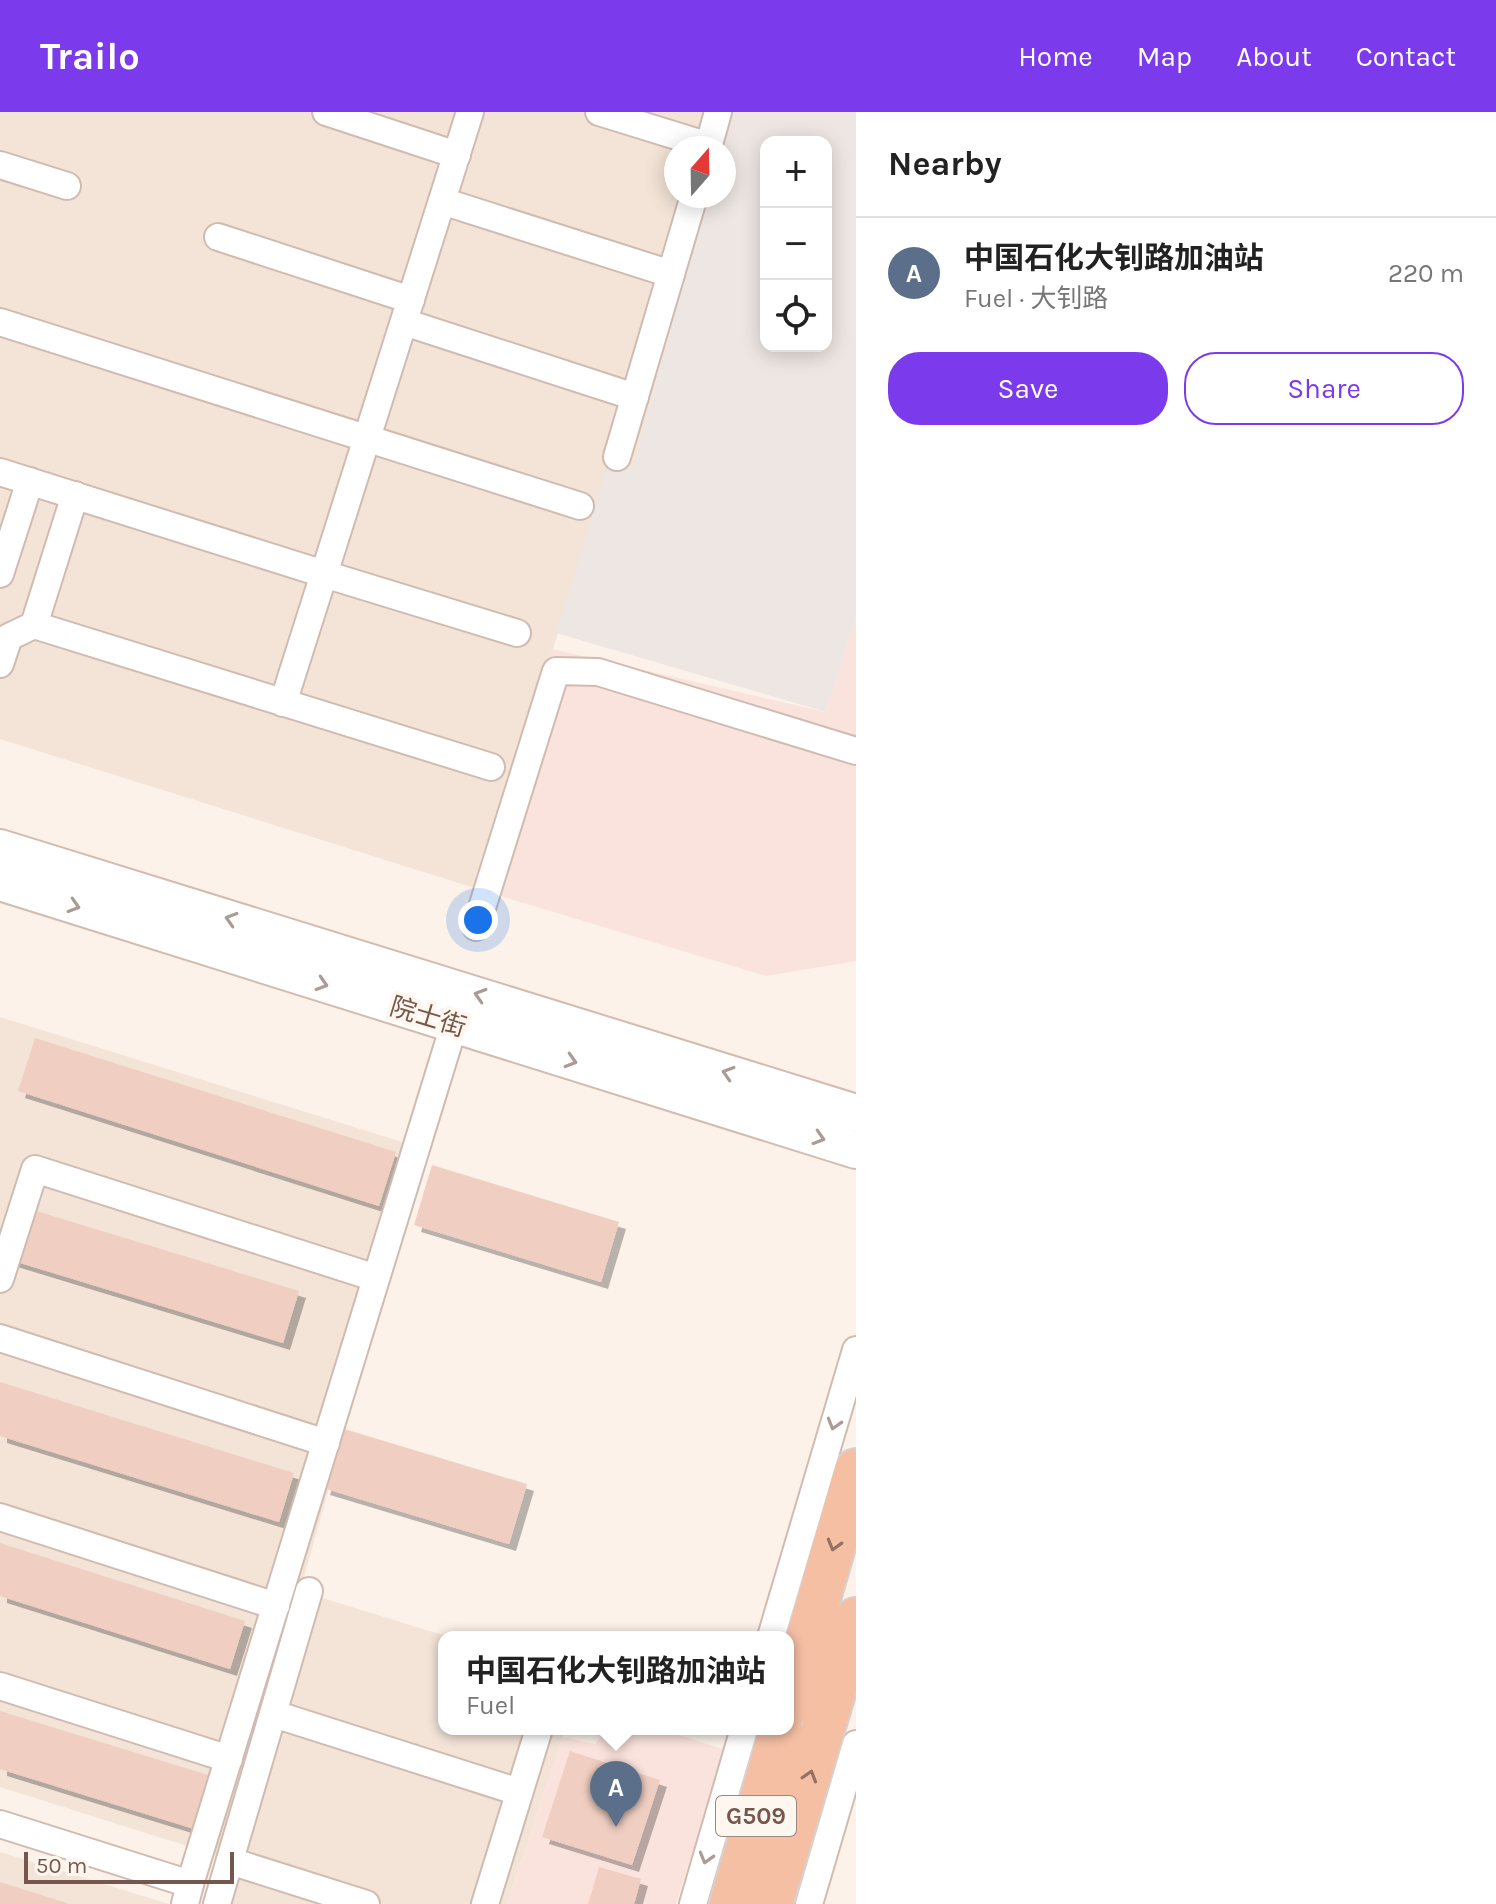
<!DOCTYPE html>
<html lang="en">
<head>
<meta charset="utf-8">
<style>
  :root { --surface:#fff; --page:#f2f2f2; --text:#222; --muted:#767676; --line:#e0e0e0; --accent:#7c3aed }
  body { margin:0; font-family:Karla,"Noto Sans SC",sans-serif; background:var(--page); color:var(--text) }
  .controls { position:absolute; right:24px; top:24px; display:grid; overflow:hidden; border-radius:16px; box-shadow:0 4px 20px #0003 }
  .controls button { width:72px; height:72px; display:grid; place-items:center; padding:0; border:0; border-bottom:2px solid var(--line); background:var(--surface); color:var(--text); font:40px sans-serif }
  .compass { position:absolute; left:664px; top:24px; width:72px; height:72px; border-radius:50%; background:var(--surface); box-shadow:0 4px 20px #0003; rotate:20deg }
  .scale { position:absolute; left:24px; bottom:20px; width:210px; box-sizing:border-box; padding-left:8px; border:4px solid #75574d; border-top:0; font-size:22px; line-height:28px; white-space:nowrap; color:#75574d; -webkit-text-stroke:6px #fef7ef; paint-order:stroke }
  .you { position:absolute; left:478px; top:808px; width:28px; height:28px; margin:-20px; border:6px solid #fff; border-radius:50%; background:#1a73e8; box-shadow:0 0 0 12px #1a73e833 }
  .badge { display:grid; place-items:center; width:52px; height:52px; border-radius:50%; background:var(--accent); color:#fff; font-size:26px; font-weight:700 }
  .pin { position:absolute; translate:-50% -66px; filter:drop-shadow(0 2px 4px #0008) }
  .pin::after { content:''; position:absolute; top:42px; width:28px; height:24px; background:inherit; clip-path:polygon(0 0,100% 0,50% 100%) }
  .popup { position:absolute; left:438px; top:1519px; width:356px; height:104px; box-sizing:border-box; display:grid; place-content:center; border-radius:16px; background:var(--surface); filter:drop-shadow(0 2px 6px #0005); font-size:26px; white-space:nowrap; color:var(--muted) }
  .popup b { font-size:30px; color:var(--text) }
  .popup::after { content:''; position:absolute; left:50%; top:100%; margin-left:-16px; border:16px solid transparent; border-top-color:var(--surface) }
  .list { margin:0; padding:0; list-style:none }
  h2 { display:flex; justify-content:space-between; align-items:center; height:104px; margin:0; padding:0 32px; font-size:34px }
  h2 small { font-size:26px; font-weight:400; color:var(--muted) }
  .list li { display:grid; grid-template-columns:52px 1fr auto; gap:24px; align-items:center; box-sizing:border-box; height:112px; padding:0 32px; border-top:2px solid var(--line) }
  .list b { display:block; font-size:30px; white-space:nowrap }
  .list p { margin:0; font-size:26px; white-space:nowrap; color:var(--muted) }
  .list em { font-size:26px; font-style:normal; color:var(--muted) }
  .actions { display:flex; gap:16px; padding:24px 32px }
  .actions a { flex:1; padding:18px 0; border:2px solid var(--accent); border-radius:32px; text-align:center; font-size:28px; color:var(--accent) }
  .actions .main { background:var(--accent); color:#fff }
  .icon { flex:none; width:44px; height:44px; fill:none; stroke:currentColor; stroke-width:2; stroke-linecap:round; stroke-linejoin:round }
  .map { position:relative; flex:none; width:856px; height:1792px; overflow:hidden }
  header { display:flex; align-items:center; gap:48px; box-sizing:border-box; height:112px; padding:0 40px; background:var(--accent); color:#fff }
  header strong { font-size:38px }
  nav { display:flex; gap:44px; margin-inline-start:auto; font-size:28px }
  main { display:flex }
  aside { flex:1; background:var(--surface) }
  .map>svg:first-child { display:block }
  .residential { fill:#f3e4d7 }
  .commercial { fill:#fbe3dd }
  .industrial { fill:#ede6e2; fill-rule:evenodd }
  .building { fill:#f0cfc2; filter:url(#shadow) }
  .lines { fill:none; stroke-linecap:round; stroke-linejoin:round }
  .minor-casing { stroke:#d0bbb1; stroke-width:30 }
  .secondary-casing { stroke:#d2bbaf; stroke-width:40 }
  .trunk-casing { stroke:#d8d0cd; stroke-width:46 }
  .minor { stroke:#fff; stroke-width:26 }
  .secondary { stroke:#fff; stroke-width:36 }
  .trunk { stroke:#f5bfa4; stroke-width:42 }
  .oneway { stroke:#ac9a94 }
  .oneway2 { stroke:#957163 }
  .labels { text-anchor:middle; dominant-baseline:central; stroke-width:8; stroke-linejoin:round; paint-order:stroke }
  .shield { fill:#fef7ef; stroke:#9e877e; stroke-width:2 }
  .shield-label { font-size:24px; font-weight:bold; fill:#75574d }
  .street-label { font-size:26px; fill:#75574d; stroke:#fef7ef }
</style>
</head>
<body>
<header>
<strong>Trailo</strong>
<nav><a>Home</a><a>Map</a><a>About</a><a>Contact</a></nav>
</header>
<main>
<div class="map">
<svg width="856" height="1792" viewBox="0 0 856 1792">
  <defs>
    <filter id="shadow"><feDropShadow dx="7" dy="7" stdDeviation="0" flood-color="#0004"/></filter>
  </defs>
  <rect width="100%" height="100%" fill="#fcf2e9"/>
  <g class="residential">
    <path d="M0,0H728L676,36V84H706L633,355L609,350L481,778L0,627Z"/>
    <path d="M0,905L425,1037L300,1479L449,1525H444V1617H565L507,1792H208L222,1745L0,1675Z"/>
    <path d="M0,1740L169,1792H0Z"/>
  </g>
  <g class="commercial">
    <path d="M856,506V849L766,864L481,778L552,537L826,600Z"/>
    <path d="M606,1617H661L725,1638L676,1792H507L562,1625L595,1632Z"/>
  </g>
  <path class="industrial" d="M728,0H856V506L826,600L556,521L609,349L633,355L706,84H724V36H719ZM766,30H826V234H766Z"/>
  <g class="building">
    <path d="M35,926L396,1040L379,1094L18,979Z"/>
    <path d="M432,1053L619,1110L601,1170L414,1113Z"/>
    <path d="M20,1094L299,1179L283,1231L4,1146Z"/>
    <path d="M0,1270L294,1361L279,1410L0,1324Z"/>
    <path d="M341,1316L527,1372L509,1432L323,1376Z"/>
    <path d="M0,1431L245,1509L230,1557L0,1484Z"/>
    <path d="M0,1599L221,1667L204,1720L0,1657Z"/>
    <path d="M570,1639L660,1668L632,1753L542,1725Z"/>
    <path d="M599,1755L641,1767L634,1792H588Z"/>
    <path d="M0,1770L67,1791V1792H0Z"/>
  </g>
  <g class="lines">
    <g class="minor-casing">
      <g id="minor">
        <path d="M326,0L457,43"/>
        <path d="M599,0L709,34"/>
        <path d="M708,36L718,0"/>
        <path d="M0,53L67,74"/>
        <path d="M442,89L671,162"/>
        <path d="M218,125L411,188"/>
        <path d="M0,210L580,394"/>
        <path d="M404,210L635,285"/>
        <path d="M617,345L694,84"/>
        <path d="M0,360L324,462L470,0"/>
        <path d="M0,462L30,369"/>
        <path d="M34,513L491,655"/>
        <path d="M0,552L9,525L34,513L75,383"/>
        <path d="M283,591L324,462L517,521"/>
        <path d="M476,815L556,559L598,560L856,639"/>
        <path d="M0,1167L35,1057L376,1166"/>
        <path d="M0,1226L326,1331"/>
        <path d="M0,1405L276,1494"/>
        <path d="M771,1525L856,1238"/>
        <path d="M0,1574L229,1647"/>
        <path d="M274,1602L519,1680"/>
        <path d="M0,1712L190,1772L185,1792"/>
        <path d="M230,1749L366,1792"/>
        <path d="M190,1772L454,913"/>
        <path d="M217,1792L309,1479"/>
        <path d="M485,1792L539,1617"/>
        <path d="M693,1792L744,1617"/>
        <path d="M809,1792L856,1632"/>
      </g>
    </g>
    <g class="secondary-casing">
      <g id="secondary">
        <path d="M0,736L856,1001"/>
        <path d="M0,770L856,1038"/>
      </g>
    </g>
    <g class="trunk-casing">
      <g id="trunk">
        <path d="M788,1594L856,1358"/>
        <path d="M731,1792L781,1617"/>
        <path d="M771,1792L856,1507"/>
      </g>
    </g>
    <use href="#minor" class="minor"/>
    <use href="#secondary" class="secondary"/>
    <use href="#trunk" class="trunk"/>
  </g>
  <defs><path id="oneway-chevron" d="M-2-3.5L2.5 0L-2 3.5" fill="none" stroke-width="1.6" stroke-linecap="round" stroke-linejoin="round" transform="scale(2)"/></defs>
  <g class="oneway">
    <use href="#oneway-chevron" transform="translate(74 794) rotate(17)"/>
    <use href="#oneway-chevron" transform="translate(231 807) rotate(-163)"/>
    <use href="#oneway-chevron" transform="translate(322 872) rotate(17)"/>
    <use href="#oneway-chevron" transform="translate(480 883) rotate(-163)"/>
    <use href="#oneway-chevron" transform="translate(571 949) rotate(17)"/>
    <use href="#oneway-chevron" transform="translate(728 961) rotate(-163)"/>
    <use href="#oneway-chevron" transform="translate(819 1026) rotate(17)"/>
    <use href="#oneway-chevron" transform="translate(834 1312) rotate(106)"/>
    <use href="#oneway-chevron" transform="translate(706 1746) rotate(106)"/>
  </g>
  <g class="oneway2">
    <use href="#oneway-chevron" transform="translate(834 1433) rotate(106)"/>
    <use href="#oneway-chevron" transform="translate(810 1664) rotate(-73)"/>
  </g>
  <g class="labels">
    <rect class="shield" x="716" y="1684" width="80" height="40" rx="6"/>
    <g class="shield-label">
      <text x="756" y="1704">G509</text>
    </g>
    <g class="street-label">
      <text transform="translate(428 905) rotate(17)">院士街</text>
    </g>
  </g>
</svg>
<div class="controls">
<button>+</button>
<button>−</button>
<button><svg class="icon" aria-label="locate" viewBox="0 0 24 24"><circle cx="12" cy="12" r="6"/><path d="M12 2v4M12 18v4M2 12h4M18 12h4"/></svg></button>
</div>
<svg class="compass" viewBox="-18 -18 36 36"><path d="M0-13l5 13h-10z" fill="#e53935"/><path d="M0 13l5-13h-10z" fill="#767676"/></svg>
<div class="scale">50 m</div>
<div class="you"></div>
<div class="pin badge" style="left:616px;top:1715px;background:#5c6f8a">A</div>
<div class="popup"><b>中国石化大钊路加油站</b>Fuel</div>
</div>
<aside>
<h2>Nearby<small></small></h2>
<ul class="list">
<li><span class="badge" style="background:#5c6f8a">A</span><div><b>中国石化大钊路加油站</b><p>Fuel · 大钊路</p></div><em>220 m</em></li>
</ul>
<div class="actions"><a class="main">Save</a><a>Share</a></div>
</aside>
</main>
</body>
</html>
